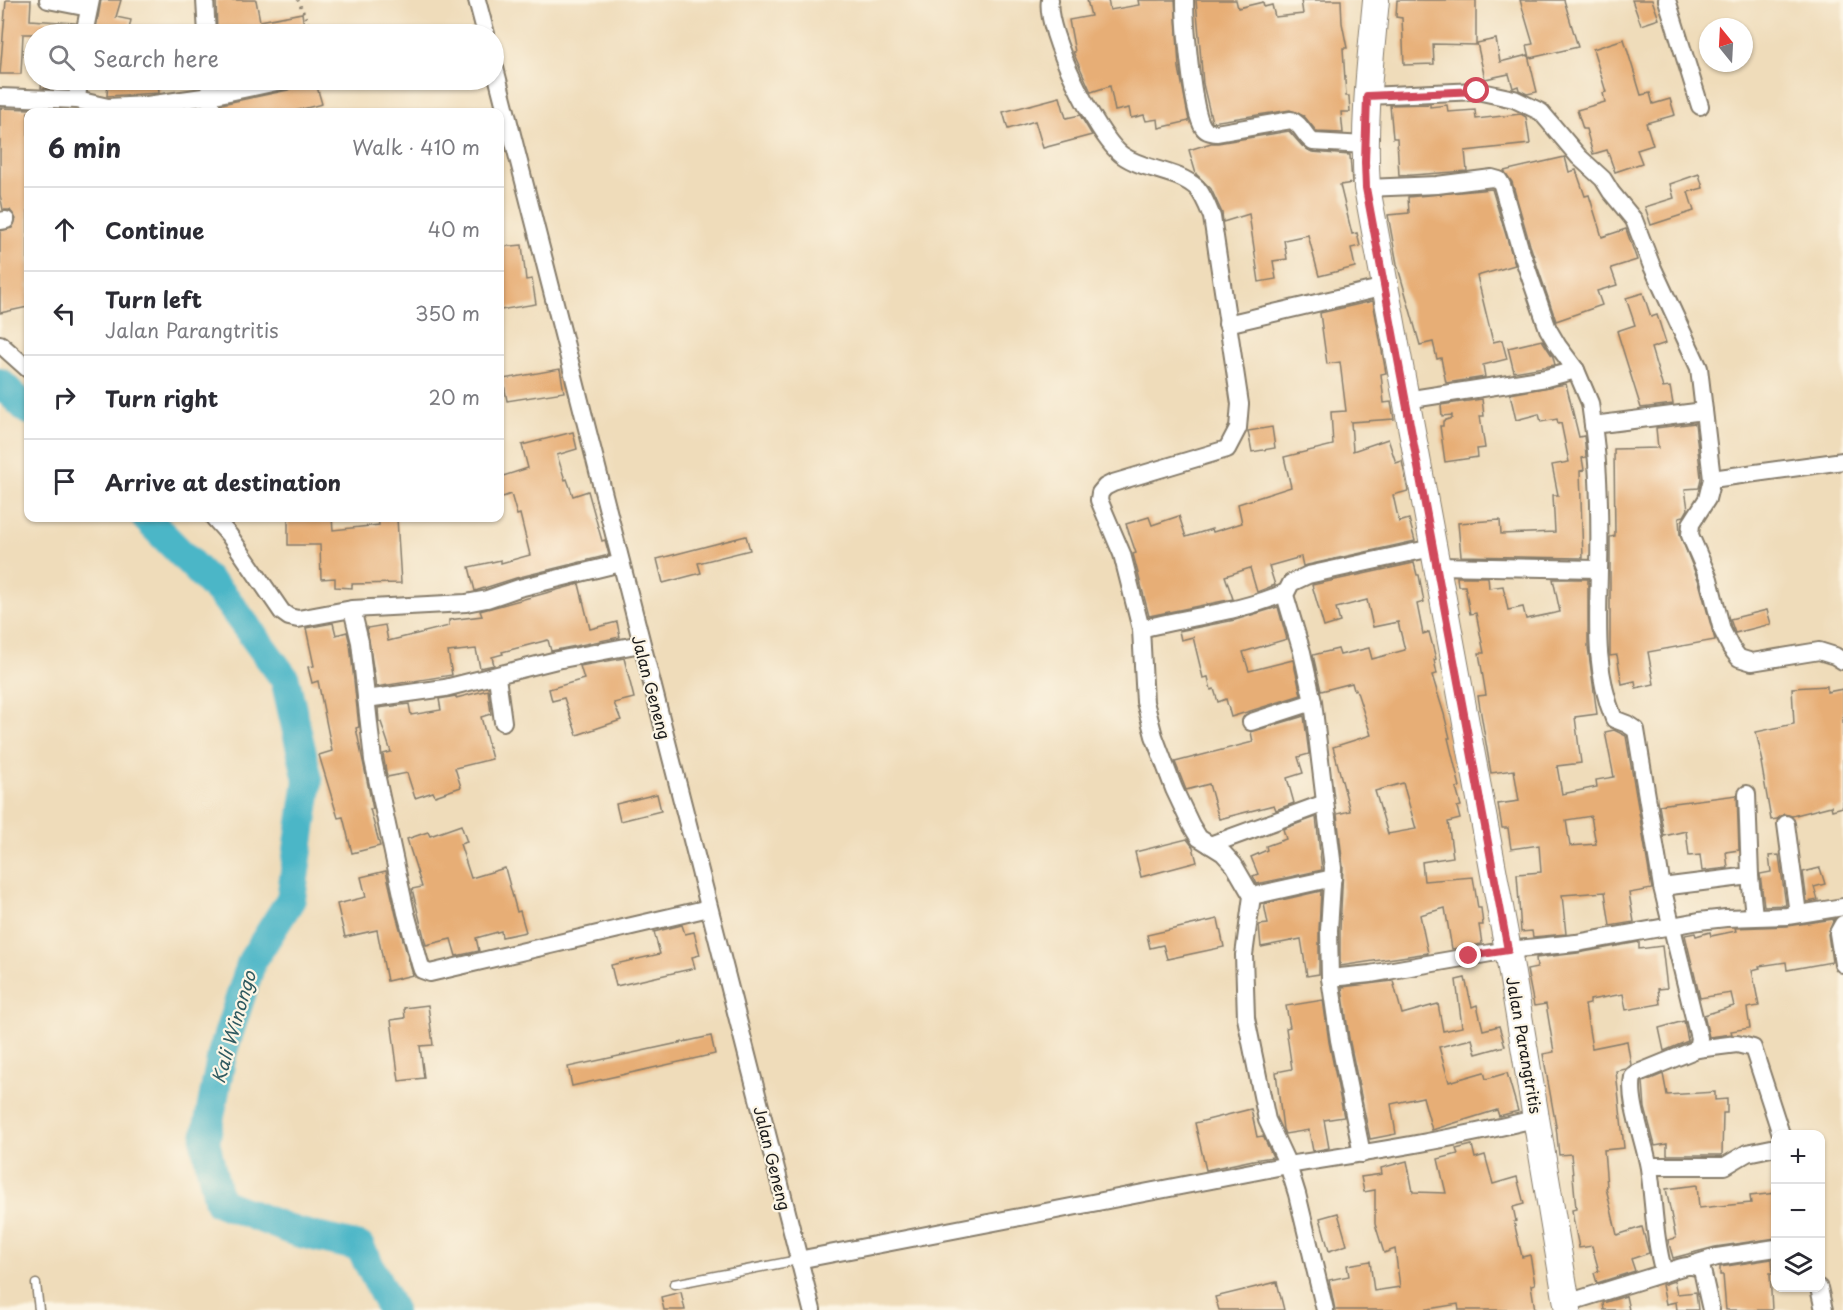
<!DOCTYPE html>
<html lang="en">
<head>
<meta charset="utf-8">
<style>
  :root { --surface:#fff; --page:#f7f7f7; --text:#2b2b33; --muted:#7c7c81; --line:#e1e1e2 }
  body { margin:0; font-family:"Playpen Sans",sans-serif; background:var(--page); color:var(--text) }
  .controls { position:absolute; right:18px; bottom:18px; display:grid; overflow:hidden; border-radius:12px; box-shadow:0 2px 4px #0004 }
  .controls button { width:54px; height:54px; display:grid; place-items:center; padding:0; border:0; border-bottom:2px solid var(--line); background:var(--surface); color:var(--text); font:30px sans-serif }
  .compass { position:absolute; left:1699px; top:18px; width:54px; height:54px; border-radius:50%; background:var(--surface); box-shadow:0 2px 4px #0004; rotate:342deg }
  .stop { position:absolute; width:18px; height:18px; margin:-14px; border:4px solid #d1495b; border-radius:50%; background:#fff }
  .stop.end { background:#d1495b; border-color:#fff; box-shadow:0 2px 6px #0008 }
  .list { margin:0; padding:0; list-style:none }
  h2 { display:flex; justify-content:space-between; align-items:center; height:78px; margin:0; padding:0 24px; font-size:26px }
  h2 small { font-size:20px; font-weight:400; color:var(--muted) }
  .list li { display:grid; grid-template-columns:39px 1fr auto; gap:18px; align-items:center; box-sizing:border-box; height:84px; padding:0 24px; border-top:2px solid var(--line) }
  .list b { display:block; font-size:22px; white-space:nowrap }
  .list p { margin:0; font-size:20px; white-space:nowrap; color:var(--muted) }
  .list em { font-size:20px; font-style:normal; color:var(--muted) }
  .icon { flex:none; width:33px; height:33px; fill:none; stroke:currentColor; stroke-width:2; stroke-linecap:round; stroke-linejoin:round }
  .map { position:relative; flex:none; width:1843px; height:1310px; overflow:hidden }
  .search { position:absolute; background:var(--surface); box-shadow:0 2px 4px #0004; left:24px; top:24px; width:480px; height:66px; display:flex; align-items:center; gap:15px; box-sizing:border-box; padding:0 21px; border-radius:33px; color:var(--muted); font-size:22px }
  .panel { position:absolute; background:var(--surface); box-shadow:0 2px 4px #0004; left:24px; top:108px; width:480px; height:414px; border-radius:12px }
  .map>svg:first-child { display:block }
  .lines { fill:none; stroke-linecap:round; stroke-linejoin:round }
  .river { stroke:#4bb6c7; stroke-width:30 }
  .building { fill:#e7ae76; fill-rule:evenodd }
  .lane-casing { stroke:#867c6b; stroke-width:11 }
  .street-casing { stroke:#867c6b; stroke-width:20 }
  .primary-casing { stroke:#867c6b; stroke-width:28 }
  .path { stroke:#867c6b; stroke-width:3; stroke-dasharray:1.5 4.5; stroke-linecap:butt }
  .lane { stroke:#fff; stroke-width:8 }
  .street { stroke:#fff; stroke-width:16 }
  .primary { stroke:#fff; stroke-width:26 }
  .route { stroke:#d1495b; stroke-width:8 }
  .labels { text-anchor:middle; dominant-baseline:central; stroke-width:4.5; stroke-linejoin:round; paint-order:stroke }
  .street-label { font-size:16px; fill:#1c1c1c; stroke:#fcf5e5 }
  .water-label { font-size:18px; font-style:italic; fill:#2f5a60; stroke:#fcf5e5 }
</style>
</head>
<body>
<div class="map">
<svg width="1843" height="1310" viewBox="0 0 1843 1310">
  <rect width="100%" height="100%" fill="#fcf5e5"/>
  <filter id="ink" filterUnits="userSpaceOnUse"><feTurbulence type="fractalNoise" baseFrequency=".0167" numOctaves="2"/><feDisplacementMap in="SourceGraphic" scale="12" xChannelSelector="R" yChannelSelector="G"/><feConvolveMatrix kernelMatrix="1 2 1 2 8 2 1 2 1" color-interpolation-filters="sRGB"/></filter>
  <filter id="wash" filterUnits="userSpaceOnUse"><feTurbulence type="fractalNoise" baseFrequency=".008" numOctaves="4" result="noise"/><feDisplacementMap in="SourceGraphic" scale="24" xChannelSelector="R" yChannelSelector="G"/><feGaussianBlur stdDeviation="1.35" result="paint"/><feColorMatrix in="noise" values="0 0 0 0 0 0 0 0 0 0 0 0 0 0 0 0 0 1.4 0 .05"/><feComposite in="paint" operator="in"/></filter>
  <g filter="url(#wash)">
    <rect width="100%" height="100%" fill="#efdcba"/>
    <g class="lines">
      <g class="river">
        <path d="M0,383L28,410"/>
        <path d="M146,518L226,599L285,679L308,780L291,899L252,961L222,1054L205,1142L219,1202L296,1232L360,1247L392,1310"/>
      </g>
    </g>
    <g id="blocks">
      <g class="building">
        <path d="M6,0H31L30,20L75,23L74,34H23L21,74H0Z"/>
        <path d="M101,0H121L116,17L131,20L128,34H95Z"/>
        <path d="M216,0H256L260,21L302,13L304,27L292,29L293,34H217Z"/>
        <path d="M1087,0H1108L1110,10L1139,5L1138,0H1175L1179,68L1189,121L1159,128L1158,119L1146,121L1144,115L1131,118L1129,108L1115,111L1110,86L1091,92L1073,52H1075L1069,20L1091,16Z"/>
        <path d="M1196,0H1236L1238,8L1263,2L1264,7L1272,5L1275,17L1303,14L1301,0H1341L1342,23L1347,48H1343L1346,96H1349L1350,112H1341L1343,133L1317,132L1304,116L1290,110L1212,122L1203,84Z"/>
        <path d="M1397,0H1476V45L1433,44L1434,64L1404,65L1402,18L1396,17Z"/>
        <path d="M1520,0H1564L1578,47L1530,58L1527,45L1533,44Z"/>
        <path d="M1632,0H1652L1659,19L1641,25Z"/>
        <path d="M1496,39L1500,62L1528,55L1537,92L1527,94L1519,90L1518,86L1513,88L1509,74L1485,79L1477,43Z"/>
        <path d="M1624,39L1641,95L1650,93L1653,104L1670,99L1675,115L1646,123L1653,145L1637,150L1642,163L1615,172L1607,150L1593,154L1586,129H1583L1577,110L1605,102L1603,93L1606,92L1593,49Z"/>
        <path d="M42,80H63L62,89L41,88Z"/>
        <path d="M108,80H158L159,93L107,96Z"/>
        <path d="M296,80H315L322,104L291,112H222V104L288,90L293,87Z"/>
        <path d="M1060,97L1066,118L1080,115L1092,135L1043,148L1035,121L1008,129L1003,112Z"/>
        <path d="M1430,104V107L1447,105L1448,112L1475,110L1476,119L1521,114L1526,117L1530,144L1465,151L1467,171L1399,176L1397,138H1393L1390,105Z"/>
        <path d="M0,108L61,110L60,112H28V307L0,313V231L12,228L16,219L10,210H3L0,195Z"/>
        <path d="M1289,131L1302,146L1312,152L1350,155L1352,183L1340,185L1352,234L1357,233L1360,246L1351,248L1355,267L1319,276L1308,235L1284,240L1287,259L1273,261L1276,279L1259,282L1249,214L1223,222L1222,213L1211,189L1196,174L1189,150L1211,143H1218Z"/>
        <path d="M1565,157L1569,172L1576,170L1585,196L1589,195L1602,237L1626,229L1637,260L1611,268L1617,285L1597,291L1602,305L1556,321L1530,245L1512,182L1504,171Z"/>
        <path d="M1699,174L1703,188L1688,192L1694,211L1651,225L1645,207L1674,198L1670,184Z"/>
        <path d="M1492,189L1515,265L1477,276L1493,342L1502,340L1507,359L1483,365L1485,377L1446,383L1441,358L1437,359L1433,342L1420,345L1397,264L1388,215L1409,213L1408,197Z"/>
        <path d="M522,245L526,280L532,279L536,304L500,310V247Z"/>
        <path d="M1643,293L1651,317L1657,315L1666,343L1651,348L1663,388L1670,387L1673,404L1641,408L1617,331L1635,325L1626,298Z"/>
        <path d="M1373,301L1386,373L1381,374L1384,403L1391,402L1394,419L1351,422L1353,451L1388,439L1396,463L1402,461L1408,491L1393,495L1399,522L1409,519L1415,541L1303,566L1301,557L1269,566L1275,585L1257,592L1250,568L1225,576L1233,599L1149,616L1133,554L1136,553L1126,524L1149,517L1152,525L1179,516L1186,537L1212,529L1213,532L1242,523L1238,504L1291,487L1284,457L1333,445L1331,412L1346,411L1340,362L1327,364L1320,313Z"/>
        <path d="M1542,340L1553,357L1555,365L1514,372L1508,348Z"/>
        <path d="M560,369L564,392L507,401L503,379Z"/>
        <path d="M1566,384L1579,437L1584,436L1585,444L1586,457L1582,458L1584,470L1580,471L1583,558L1461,556L1458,523L1500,520L1501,534L1555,532L1553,495H1558L1552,465L1569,462L1561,423L1558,424L1557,419L1541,422L1539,414L1516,420L1510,394Z"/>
        <path d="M1482,399L1484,416H1480L1485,448L1477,449L1478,457L1445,462L1440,426H1443V421L1452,418V415L1442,416L1441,405Z"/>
        <path d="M1695,423L1701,478L1699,488L1685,489L1688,509L1684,516L1679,517L1680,535L1699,582L1715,640L1648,652L1654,684L1636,688L1635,681L1622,684L1617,655L1610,656V537L1615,536L1614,449L1658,448L1656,428Z"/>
        <path d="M1272,427L1275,448L1252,452L1248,431Z"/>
        <path d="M573,432L577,449L557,455L565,480L567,479L573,496L588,491L602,541L605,540L609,555L516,578L475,591L469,567L501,560V563L530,555L520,514L517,515L511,494L500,498V477L528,468L522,445Z"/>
        <path d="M288,518H332L333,530L379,525L378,518H397L401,583L352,584V588L335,587V578L321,579L320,545H288Z"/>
        <path d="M746,536L750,550L698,563L701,573L663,583L657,559Z"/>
        <path d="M1414,563L1417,575H1419L1424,602L1417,604L1423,634L1429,632L1436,659L1434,660L1437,674L1432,675L1444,714L1450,738H1448L1460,787L1456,788L1461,806L1457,807L1460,819L1448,822L1453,857L1422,862L1424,881L1473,877L1478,908H1481L1483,925H1479L1482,944L1452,949L1445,908L1420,915L1428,953L1340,966V930L1343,867L1337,814L1350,811L1333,747L1371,735L1356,689L1354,690L1352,683L1321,691L1313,655L1338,649L1340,655L1369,648L1372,659L1405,650L1398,622L1373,627L1367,600L1336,608L1340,622L1324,627L1312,585ZM1403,783L1416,829L1388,834L1375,791Z"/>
        <path d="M1457,577H1488L1489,588L1503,586L1508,610L1523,607L1526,619L1560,612L1553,579H1588V647L1597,714L1575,717L1581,763L1557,766L1562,794L1597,787L1596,780L1614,777L1605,732L1614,730L1626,736L1652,889L1629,893L1634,922L1610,926L1605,892L1562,895L1566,934L1533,937L1532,931L1521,932L1517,874L1541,872L1539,845L1511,849L1508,828H1502L1498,804L1519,801L1514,770L1491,773L1478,696L1486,695L1479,653H1484L1476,613L1470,614L1465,586H1458ZM1591,816L1596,844L1570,846L1566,820Z"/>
        <path d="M579,584L590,629L617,622L620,637L551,651L548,640L502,652L503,654L492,657L494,665L480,668L476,649L448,652L452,675L376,687L367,628L385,625L388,641L449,626V620L482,616L480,611Z"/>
        <path d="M1278,607L1287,639L1243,652L1249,671L1293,660L1301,695L1231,717L1226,699L1218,702L1214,689L1211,690L1208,677L1203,678L1193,637L1181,640L1179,631L1235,620Z"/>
        <path d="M1767,610L1771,624L1735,633L1730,619Z"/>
        <path d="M333,623L336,635L347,632L350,644L359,727L356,728L373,809H370L380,846L352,853L343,817L338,818L319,755L332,751L318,681L312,683L308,667L314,666L306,628Z"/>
        <path d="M624,658L634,698L614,703L621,720L577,735L564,698L552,701L549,689L584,679L580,666Z"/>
        <path d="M1827,686V692L1843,689V807L1832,810L1831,806L1792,816L1784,814L1777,819L1771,820L1761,762H1763L1756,732L1794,724L1792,688Z"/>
        <path d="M488,690L491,714L481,717L492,759L455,768L461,787L435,796L433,792L415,798L407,773L387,777L383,754L391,752L381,722H379L378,708L409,704L411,715L441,710L439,699L456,696V698Z"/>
        <path d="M1304,716L1309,754L1298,757L1303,773L1287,778L1294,803L1276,810L1274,805L1219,819L1209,784L1186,790L1175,762L1253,742L1251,732Z"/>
        <path d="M657,794L661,811L620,821L616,804Z"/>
        <path d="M1737,795L1739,850L1726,852L1728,868L1702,871L1700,855L1689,856L1686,831L1664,836L1659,805Z"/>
        <path d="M1316,817L1322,870L1257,884L1253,876L1258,874L1251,857L1267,850L1266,846L1286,839L1283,829Z"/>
        <path d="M461,825L467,842L460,844L471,878L505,868L517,912L520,911L526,932L502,937L501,931L476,938L479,951L456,956L451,939L426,945L412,889L422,887L407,839L428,832L430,836Z"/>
        <path d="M1187,839L1193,847L1197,862L1141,877L1135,852Z"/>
        <path d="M1779,855L1786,905L1764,906L1760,874L1771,872L1769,856Z"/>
        <path d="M1820,868L1825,884L1814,887L1818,900L1807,902L1803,872Z"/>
        <path d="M386,871L396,915L413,975L387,981L377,930L345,937L337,904L366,897L361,877Z"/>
        <path d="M1321,891L1319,929V974L1307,976L1301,939L1261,947L1259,925L1268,924L1264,904Z"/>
        <path d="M1218,919L1224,947L1167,959L1163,945L1150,948L1147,935Z"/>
        <path d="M1834,919L1828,934L1832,962L1787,970L1786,962L1759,966L1760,968L1752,970L1759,1006L1747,1008L1750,1028L1731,1031L1732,1034L1709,1037L1704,1015L1734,1006L1731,993L1700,998L1685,935L1695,933L1696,936L1710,932L1711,936L1736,931L1735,928L1787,926Z"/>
        <path d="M682,925L685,934L694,932L700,955L692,957L695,968L616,986L611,965L660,954L654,932Z"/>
        <path d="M1639,942V949L1662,946L1667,988L1658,989L1660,1004L1626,1010L1623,994L1590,1000V1004L1585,1005L1592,1048L1627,1041L1631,1065L1626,1069L1616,1071L1624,1148L1604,1150L1607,1187L1606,1188L1617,1235L1642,1227L1649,1253L1631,1259L1635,1271L1597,1283L1594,1273L1599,1271L1592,1246L1579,1248L1574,1223L1572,1210L1576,1209L1571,1154L1559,1155L1556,1126L1543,1054L1554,1052L1546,1004L1534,1006L1527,970L1537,968L1536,958L1578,953Z"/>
        <path d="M1465,978L1472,1007L1477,1005L1483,1030L1499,1026L1505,1046L1476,1054L1472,1039L1439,1047L1449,1082L1484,1072L1486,1079L1507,1073L1518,1111L1499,1116L1497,1110L1432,1130L1423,1097L1391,1104L1396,1134L1370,1139L1349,1038L1342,987L1393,981L1402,1014L1438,1004L1443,1031L1462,1027L1456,980Z"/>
        <path d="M1323,1000L1329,1042L1344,1117L1324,1120L1329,1148L1313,1151L1309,1130L1285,1134L1283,1129L1276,1072L1292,1069L1286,1028L1290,1027L1286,1006Z"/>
        <path d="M428,1005L433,1045L420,1046L424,1078L399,1081L391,1020L405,1018L404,1008Z"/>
        <path d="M1684,1021L1688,1041L1664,1051L1659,1028Z"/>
        <path d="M711,1036L715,1054L572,1086L568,1067Z"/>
        <path d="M1663,1074L1667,1095L1715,1092V1100L1727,1099V1113H1723L1722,1155H1667V1144L1655,1146L1645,1108L1643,1082Z"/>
        <path d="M1251,1109L1257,1137L1263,1136L1273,1157L1253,1160L1206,1170L1195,1123Z"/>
        <path d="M1472,1145L1475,1158L1485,1155L1493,1184L1517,1177L1524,1204L1513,1207L1516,1221L1514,1222L1522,1257L1530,1255L1535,1284L1531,1285L1535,1310H1459L1458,1304L1422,1310H1335L1329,1280L1349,1276L1347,1265L1370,1261L1374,1291L1400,1287L1395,1249L1384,1253L1375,1224V1190L1364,1192L1361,1177L1382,1174L1381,1168L1407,1161L1413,1192L1446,1193L1438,1159L1458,1154L1456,1149Z"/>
        <path d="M1697,1185L1699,1208L1751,1203L1750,1196L1776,1193V1238L1715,1247L1673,1258L1668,1240L1676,1238L1666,1189Z"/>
        <path d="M1338,1213L1347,1245L1329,1251L1320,1218Z"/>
        <path d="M1772,1259L1773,1273H1770L1772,1310H1726L1723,1275H1720V1267Z"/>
        <path d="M1674,1281L1677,1294L1696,1292L1698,1310H1677L1676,1302L1666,1304L1662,1285Z"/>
        <path d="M1277,1282L1284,1310H1219L1215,1297Z"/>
        <path d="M681,1292L685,1310H664L661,1297Z"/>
        <path d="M1626,1296L1629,1310H1604L1603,1303Z"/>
      </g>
    </g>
  </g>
  <g filter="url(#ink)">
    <use href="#blocks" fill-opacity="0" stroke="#867c6b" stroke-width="1.5"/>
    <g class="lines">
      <g class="lane-casing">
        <g id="lane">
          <path d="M36,1284L39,1310"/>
          <path d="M674,1284L798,1260"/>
        </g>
      </g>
      <g class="street-casing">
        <g id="street">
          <path d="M48,0L89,8"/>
          <path d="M205,0L207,34"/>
          <path d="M477,0L486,34"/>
          <path d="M1185,0C1185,23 1192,111 1203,127C1206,132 1211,132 1216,133L1291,120C1302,124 1303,135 1313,142L1365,145"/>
          <path d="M1667,0L1700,106"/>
          <path d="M84,34L91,0"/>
          <path d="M494,64L812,1310"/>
          <path d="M209,80L210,96L286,80"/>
          <path d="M1367,96L1477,91L1514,99L1541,112L1579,157L1603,179L1611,192L1634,220L1651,264L1699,368L1712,479L1707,499L1691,524L1690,535L1709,579L1722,630L1731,648L1739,658L1752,662L1819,651L1835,656L1843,661"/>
          <path d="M0,97L77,100L108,107L147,105L210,96L212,112"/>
          <path d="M77,100L79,80"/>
          <path d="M1367,188L1437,185L1492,178L1499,180L1502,185L1520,248L1548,329L1558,346L1576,370L1590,403L1593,425L1704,411"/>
          <path d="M0,221L6,220"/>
          <path d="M1227,324L1385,287"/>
          <path d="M0,344L28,369"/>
          <path d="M1406,400L1546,378L1576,370"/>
          <path d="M1593,425C1600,473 1600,523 1599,571C1598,622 1594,671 1614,719L1627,724L1636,730L1662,887L1699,1038L1697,1049L1638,1073L1633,1077C1628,1101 1645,1143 1649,1168C1654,1203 1654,1238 1664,1273C1677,1269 1692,1261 1702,1270L1711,1310"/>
          <path d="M1712,479L1843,461"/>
          <path d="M214,518L229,535L282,612L289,617L298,619L352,609"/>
          <path d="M621,563L519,588L487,599L466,603L352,609L360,642L373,760L406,913L420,964L422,970L430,973L709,908"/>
          <path d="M1435,566L1599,569"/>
          <path d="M1141,629C1189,616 1240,613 1286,592"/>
          <path d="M497,677L503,722"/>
          <path d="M366,699L445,688L557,660L641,644"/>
          <path d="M1251,722L1313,702"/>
          <path d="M1747,794L1750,876L1754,916"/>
          <path d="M1786,824L1798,914"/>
          <path d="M1210,845L1325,803"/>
          <path d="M1662,887L1750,876"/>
          <path d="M1252,896L1333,878"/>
          <path d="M1843,924L1838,933L1843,964"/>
          <path d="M1330,978L1370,974L1508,950L1576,943L1699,921L1726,918L1787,916L1843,907"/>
          <path d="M1697,1049L1737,1044L1753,1048L1781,1134"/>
          <path d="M1362,1154L1339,1040L1330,978L1329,930L1333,868L1313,702L1302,652L1285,595L1291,583L1308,575L1432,548"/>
          <path d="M1649,1166H1725L1747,1153L1776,1147"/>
          <path d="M798,1260L1288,1165L1267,1120L1246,1018L1244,955L1252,896L1234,865L1223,853L1199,838L1191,825L1174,789L1154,736L1145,702L1141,629L1122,554L1099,500L1100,493L1105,487L1113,483L1227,449L1238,428L1240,404L1212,217C1208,207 1204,196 1197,188C1176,169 1144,171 1122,155C1097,137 1044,30 1050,0"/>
          <path d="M1691,1265L1717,1257L1776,1248"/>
          <path d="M1819,1288L1824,1310"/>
          <path d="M1567,1303L1664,1273"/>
          <path d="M1325,1310L1297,1194L1288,1165C1372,1152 1455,1139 1538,1118"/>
        </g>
      </g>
      <g class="primary-casing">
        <path id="primary" d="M1376,0C1370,63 1363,125 1367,188L1508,950L1568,1310"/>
      </g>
      <path class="path" d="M298,0L313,34"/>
      <use href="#lane" class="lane"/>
      <use href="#street" class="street"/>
      <use href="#primary" class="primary"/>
    </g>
  </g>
  <g class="lines" filter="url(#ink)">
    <path class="route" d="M1469,956L1508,950L1366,188L1365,162L1367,96L1477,91"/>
  </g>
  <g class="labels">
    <g class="street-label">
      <text transform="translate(652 687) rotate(75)">Jalan Geneng</text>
      <text transform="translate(1525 1045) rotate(80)">Jalan Parangtritis</text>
      <text transform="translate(773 1158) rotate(76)">Jalan Geneng</text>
    </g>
    <g class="water-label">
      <text transform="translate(233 1027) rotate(-74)">Kali Winongo</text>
    </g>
  </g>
</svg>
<div class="controls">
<button>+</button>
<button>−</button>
<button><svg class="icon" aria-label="layers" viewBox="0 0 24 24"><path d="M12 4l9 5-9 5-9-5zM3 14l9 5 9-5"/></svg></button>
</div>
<svg class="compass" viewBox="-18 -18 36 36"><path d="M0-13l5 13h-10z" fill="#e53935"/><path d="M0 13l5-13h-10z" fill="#7c7c81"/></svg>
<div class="stop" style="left:1477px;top:91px"></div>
<div class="stop end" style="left:1469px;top:956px"></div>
<div class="search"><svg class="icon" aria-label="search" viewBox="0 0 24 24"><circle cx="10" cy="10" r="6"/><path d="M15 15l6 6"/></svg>Search here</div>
<section class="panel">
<h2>6 min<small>Walk · 410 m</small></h2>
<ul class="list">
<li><svg class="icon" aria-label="ahead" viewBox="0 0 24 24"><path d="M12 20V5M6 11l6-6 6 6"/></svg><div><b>Continue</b></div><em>40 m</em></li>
<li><svg class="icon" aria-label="left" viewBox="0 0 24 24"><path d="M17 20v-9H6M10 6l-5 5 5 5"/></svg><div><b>Turn left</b><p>Jalan Parangtritis</p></div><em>350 m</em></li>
<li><svg class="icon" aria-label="right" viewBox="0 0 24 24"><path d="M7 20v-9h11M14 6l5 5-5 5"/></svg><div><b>Turn right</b></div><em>20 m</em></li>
<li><svg class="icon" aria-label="arrive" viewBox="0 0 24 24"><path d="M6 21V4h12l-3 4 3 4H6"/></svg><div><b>Arrive at destination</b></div></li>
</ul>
</section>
</div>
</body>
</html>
